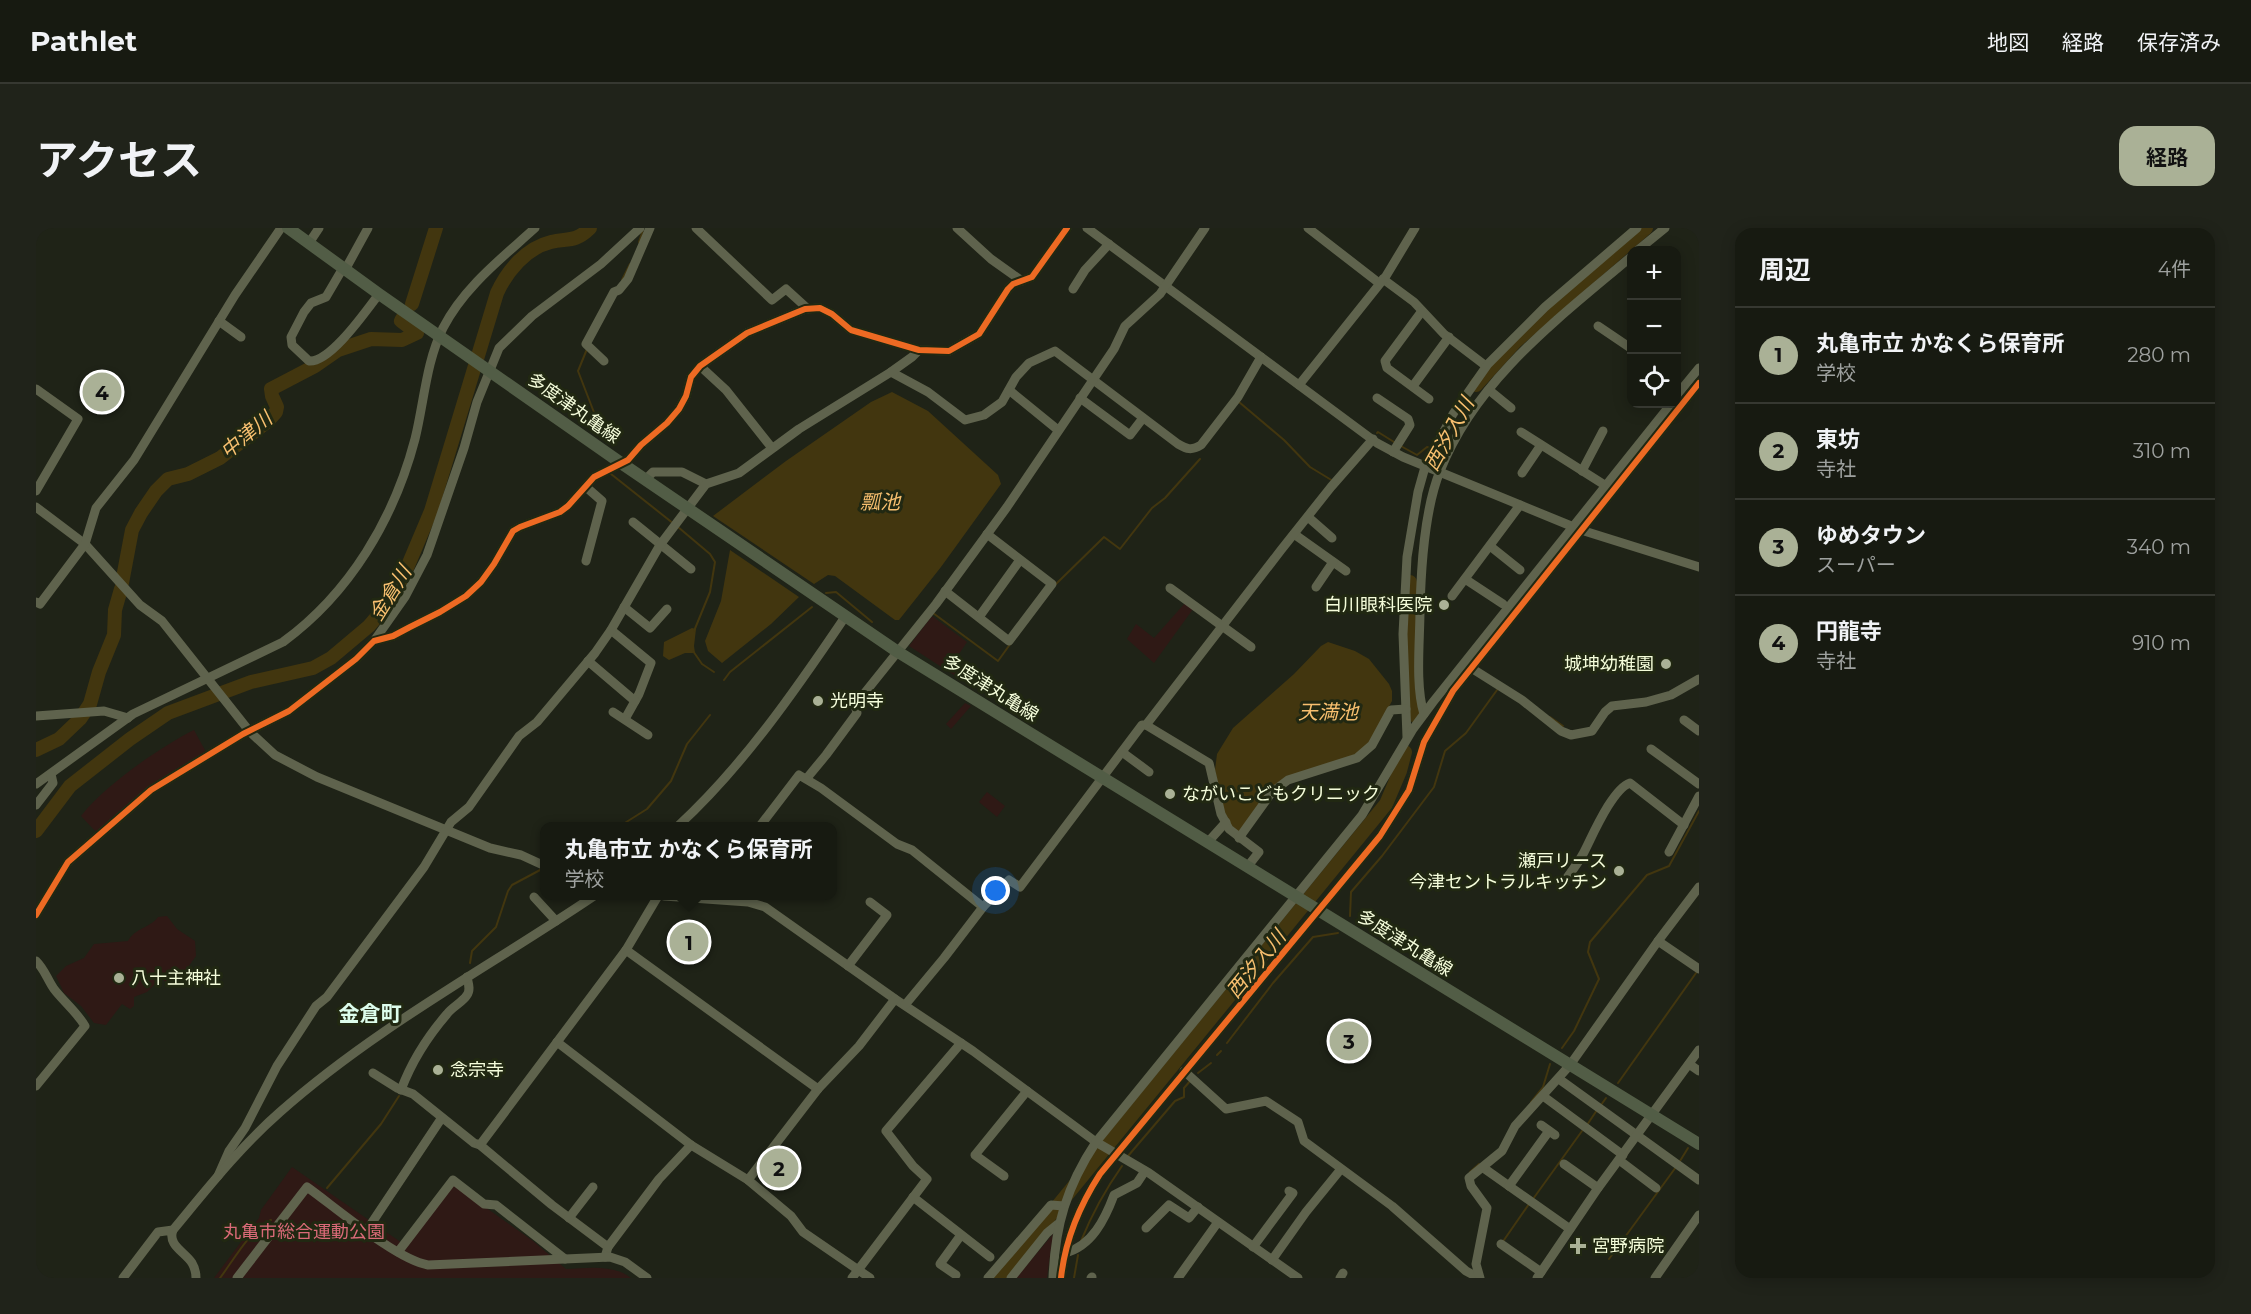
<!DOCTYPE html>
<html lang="ja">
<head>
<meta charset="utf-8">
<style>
  :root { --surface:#171a11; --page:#20231a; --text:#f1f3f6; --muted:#9ea19f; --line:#363831; --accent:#aab196 }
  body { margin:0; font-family:Montserrat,"Noto Sans JP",sans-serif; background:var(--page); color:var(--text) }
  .controls { position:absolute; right:18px; top:18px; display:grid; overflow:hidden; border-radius:12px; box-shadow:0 3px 15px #0003 }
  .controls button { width:54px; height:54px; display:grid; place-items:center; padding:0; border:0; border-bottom:2px solid var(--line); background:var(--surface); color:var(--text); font:30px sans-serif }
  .you { position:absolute; left:960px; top:663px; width:21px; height:21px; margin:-15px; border:4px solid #fff; border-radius:50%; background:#1a73e8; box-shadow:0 0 0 9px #1a73e833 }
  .badge { display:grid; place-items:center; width:39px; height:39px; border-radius:50%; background:var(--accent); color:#111; font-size:20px; font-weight:700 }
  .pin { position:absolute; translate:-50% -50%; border:3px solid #fff; box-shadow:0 2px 6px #0006 }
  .popup { position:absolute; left:504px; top:594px; width:297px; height:78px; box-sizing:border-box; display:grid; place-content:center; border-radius:12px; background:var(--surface); filter:drop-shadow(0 2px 4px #0005); font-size:20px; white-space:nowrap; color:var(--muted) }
  .popup b { font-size:22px; color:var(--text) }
  .popup::after { content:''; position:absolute; left:50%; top:100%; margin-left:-12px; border:12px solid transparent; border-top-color:var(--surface) }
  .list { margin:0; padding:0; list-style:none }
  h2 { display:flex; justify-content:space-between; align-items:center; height:78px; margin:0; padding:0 24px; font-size:26px }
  h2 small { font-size:20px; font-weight:400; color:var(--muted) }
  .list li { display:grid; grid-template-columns:39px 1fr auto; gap:18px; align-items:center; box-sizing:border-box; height:96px; padding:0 24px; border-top:2px solid var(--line) }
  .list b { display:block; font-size:22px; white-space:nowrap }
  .list p { margin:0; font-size:20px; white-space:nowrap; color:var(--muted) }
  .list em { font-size:20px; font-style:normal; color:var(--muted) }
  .icon { flex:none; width:33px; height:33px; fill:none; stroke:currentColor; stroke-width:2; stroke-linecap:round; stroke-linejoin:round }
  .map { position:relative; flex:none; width:1663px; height:1050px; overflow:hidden; border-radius:18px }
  header { display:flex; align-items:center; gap:36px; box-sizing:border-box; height:84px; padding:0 30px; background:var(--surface); border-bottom:2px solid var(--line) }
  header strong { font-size:28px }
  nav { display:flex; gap:33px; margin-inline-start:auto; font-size:21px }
  .intro { display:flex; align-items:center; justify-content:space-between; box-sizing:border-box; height:144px; padding:0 36px }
  h1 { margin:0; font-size:42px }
  .button { padding:15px 27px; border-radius:18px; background:var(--accent); color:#111; font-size:21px; font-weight:700 }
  main { display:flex; gap:36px; padding:0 36px }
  aside { flex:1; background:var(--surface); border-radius:18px; box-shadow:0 3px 15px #0003 }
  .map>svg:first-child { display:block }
  .green { fill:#2f1915 }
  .water { fill:#42360f }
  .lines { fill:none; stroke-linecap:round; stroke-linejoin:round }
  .stream { stroke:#42360f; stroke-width:2 }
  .river { stroke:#42360f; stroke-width:14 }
  .minor { stroke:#5f634d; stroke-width:9 }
  .major { stroke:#525d46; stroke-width:12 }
  .cycleway-casing { stroke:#212812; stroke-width:10 }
  .cycleway { stroke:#ed6a23; stroke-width:6 }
  .poi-dot { fill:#aab196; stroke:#212812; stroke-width:2 }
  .labels { text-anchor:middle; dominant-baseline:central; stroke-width:6; stroke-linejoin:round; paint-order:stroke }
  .street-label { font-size:18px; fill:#f5fddb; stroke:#212812 }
  .poi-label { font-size:18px; fill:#f5fddb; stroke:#212812; text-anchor:start }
  .park-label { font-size:18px; fill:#da6a78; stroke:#212812 }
  .water-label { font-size:20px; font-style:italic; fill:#f7bf6f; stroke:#212812 }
  .quarter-label { font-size:21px; font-weight:bold; fill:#ddfdec; stroke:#212812 }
</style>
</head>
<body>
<header>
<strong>Pathlet</strong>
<nav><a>地図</a><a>経路</a><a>保存済み</a></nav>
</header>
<div class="intro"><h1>アクセス</h1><a class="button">経路</a></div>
<main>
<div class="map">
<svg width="1663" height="1050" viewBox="0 0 1663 1050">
  <rect width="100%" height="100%" fill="#1f2317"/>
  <g class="green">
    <path d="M1149,375L1157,381L1118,435L1091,411L1100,396L1118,410Z"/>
    <path d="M896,388L931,414L917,435L925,442L921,449L873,418Z"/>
    <path d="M929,475L935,478L915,501L910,496Z"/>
    <path d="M158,502L170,524L121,554L61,605L45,588C68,558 124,519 158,502Z"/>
    <path d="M951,564L969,578L961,589L943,574Z"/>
    <path d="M131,688L141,701L159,713L160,728L147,746L134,758L125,750L111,764L98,769V778L94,781L86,776L70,797L58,795L45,778L28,765L20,748L30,738L48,730L58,716L92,713C99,700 114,700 122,689Z"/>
    <path d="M256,939L369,1017L418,957L497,1013L530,1041C552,1040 577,1036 595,1050H178L223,990L225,982Z"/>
    <path d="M1017,1006L1011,1050H980Z"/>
  </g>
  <g class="water">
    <path d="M856,164L892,183L962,247L965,256L905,339L863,392H859L799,348L792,347L778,356L677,288L750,233L835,174Z"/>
    <path d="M694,322L763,369L735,396L686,435L672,423L669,413L685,373Z"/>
    <path d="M656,400L660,401L658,418L659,425H649L633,432L627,428L628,414Z"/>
    <path d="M1292,414L1319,423L1333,431L1353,456L1356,463V473L1333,516L1321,529L1254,549L1203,605H1201L1189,589L1179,542L1181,526L1197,500L1258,446L1285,418Z"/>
  </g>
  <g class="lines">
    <g class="stream">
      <path d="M603,14L607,2"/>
      <path d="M586,52L594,36"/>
      <path d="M551,121L542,143L559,187L560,204"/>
      <path d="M1203,174L1248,212L1274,239L1297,253"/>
      <path d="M1341,205L1342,204L1358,214"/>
      <path d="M1363,217L1381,227L1391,219L1394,220"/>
      <path d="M575,246L638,296"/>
      <path d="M642,299L674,326L679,334L674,364L658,403"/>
      <path d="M1020,356L1068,309L1084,321L1116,280L1129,270L1164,231"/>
      <path d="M790,365L800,364L836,394"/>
      <path d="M897,385L962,433L975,415"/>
      <path d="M657,423L666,436L678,444"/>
      <path d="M688,452L694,444L776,379"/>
      <path d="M1514,489L1527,498"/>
      <path d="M584,598L611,581L635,553L651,516L674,487"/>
      <path d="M1314,688L1315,664L1346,628L1398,559L1409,523L1430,505L1461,462"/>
      <path d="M434,735L436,723L460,699L472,663L476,657L506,641"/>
      <path d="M1191,815L1237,755L1277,709L1302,705"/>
      <path d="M1526,820L1538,803L1563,751L1552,724L1554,714L1611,647L1633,638L1663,583"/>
      <path d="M1181,827L1185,823"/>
      <path d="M1162,845L1175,835"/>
      <path d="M1582,855L1660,745"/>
      <path d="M1495,874L1507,859L1514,836"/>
      <path d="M1565,877L1570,870"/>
      <path d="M1551,897L1561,882"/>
      <path d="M1092,928L1139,873L1148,869V860L1155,852"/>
      <path d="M1644,933L1652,920"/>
      <path d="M1434,944L1443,936"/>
      <path d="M291,960L345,896L363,868"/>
      <path d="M1497,971L1546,903"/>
      <path d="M1468,1012L1493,976"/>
      <path d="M1045,1013C1056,986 1069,962 1086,938"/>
      <path d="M1573,1031L1640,939"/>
      <path d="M184,1050C197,1033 215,1000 235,992"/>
      <path d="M1038,1050L1042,1027"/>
    </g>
    <g class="river">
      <path d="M376,76L400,0"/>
      <path d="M1440,157L1479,114L1610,0"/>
      <path d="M1374,354L1377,487"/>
      <path d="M86,355L96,302L105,285L120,263L132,251L152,246L184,230L231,194L240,184L241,179L236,168L235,161L279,138L302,122L335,111L366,112L381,105L365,93L366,91"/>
      <path d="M0,522L23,511L44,491L54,476L63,444L78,407L79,382L85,361"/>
      <path d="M0,603L34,558L94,511L132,485L215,454L277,440L295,430L333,398L350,378L368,347L395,283L461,65C471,43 490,20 515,14C531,10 539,15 554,0"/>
      <path d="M963,1050L1350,576L1364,543L1369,524"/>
    </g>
    <g class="minor">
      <path d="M660,0L736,72L750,61L772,81"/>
      <path d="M921,0L955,31L986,53"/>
      <path d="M1051,0L1341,215L1367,229L1545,302L1663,339"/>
      <path d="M1272,0L1343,55"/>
      <path d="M273,15L283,0"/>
      <path d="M1602,22L1629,0"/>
      <path d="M307,40L290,69L275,75L268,84L255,109L256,117L273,133C294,135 330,83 343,66"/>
      <path d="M309,42L332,0"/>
      <path d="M1347,51L1378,74L1408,106L1450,138"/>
      <path d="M1037,61L1049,42L1073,16"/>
      <path d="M1386,83L1349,133L1351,140L1393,171"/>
      <path d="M183,93L205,109"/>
      <path d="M1562,98L1596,121"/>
      <path d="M568,133L550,116L578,64L583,62L592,51L614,0"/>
      <path d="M664,138L690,162L736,220"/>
      <path d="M855,144L892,164L929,192L948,187L966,174L980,149L993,135L1019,123L1142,216C1151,221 1155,223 1165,217L1202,169L1225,129"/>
      <path d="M1263,157L1350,48L1379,0"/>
      <path d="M1377,158L1413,109"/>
      <path d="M0,161L42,191L0,263"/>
      <path d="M973,162L1022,202"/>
      <path d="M1453,162L1475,180"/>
      <path d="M1640,168L1663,140"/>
      <path d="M1044,170L1094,207L1107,190"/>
      <path d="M1341,170L1372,191L1374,197L1357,224"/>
      <path d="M1485,204L1575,261"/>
      <path d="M1546,243L1567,203"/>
      <path d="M1486,245L1505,217"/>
      <path d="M610,251L617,244H646L670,256"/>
      <path d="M0,279L49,316L104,377L126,393L214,504L239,527L281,549L454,620L485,627L509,638"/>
      <path d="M1272,289L1296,310"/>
      <path d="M597,294L655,341"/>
      <path d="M1258,306L1310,343"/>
      <path d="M1454,318L1484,342"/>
      <path d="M550,333L566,273L550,259"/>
      <path d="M1429,351L1467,376"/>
      <path d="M1280,359L1297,334"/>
      <path d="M1134,360L1215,419"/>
      <path d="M909,363L973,413L1016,356L951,306"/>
      <path d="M1416,368L1484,277"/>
      <path d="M0,374L4,376L49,316L60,280L98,232L199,67L245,0"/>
      <path d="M588,379L614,400L631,381"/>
      <path d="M943,389L984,332"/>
      <path d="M575,402L615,435L603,466L589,491"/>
      <path d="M338,413L369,369L391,327L428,220L441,174L463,120L496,88L565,36L604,0"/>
      <path d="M552,433L599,473"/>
      <path d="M1432,438L1486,472L1525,503L1535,507L1556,503L1569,484L1576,478L1610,474L1635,467L1663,451"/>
      <path d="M577,484L612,507"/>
      <path d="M1388,486C1379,458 1384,412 1384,382C1385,340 1388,283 1404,243C1440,151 1523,90 1596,28"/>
      <path d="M0,488L68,483L92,490"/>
      <path d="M1648,492L1663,503"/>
      <path d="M1110,497L1173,535L1185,586L1193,601L1223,624L1212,638"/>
      <path d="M1371,509L1367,406L1371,329L1382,264L1389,239L1417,186L1452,136L1509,79L1601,0"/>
      <path d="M1615,521L1663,556"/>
      <path d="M1086,524L1113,544"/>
      <path d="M771,550L790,527L821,485L819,477L900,376L971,279L1078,121L1089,98L1124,66L1169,0"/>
      <path d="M0,556L97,486L247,414C314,365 358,291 379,211C388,175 390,134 407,100C428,59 466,30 499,0"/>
      <path d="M0,577L17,555L15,546"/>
      <path d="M642,598C707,538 759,463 809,389"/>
      <path d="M724,598L763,547L785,560L861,616L876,622L947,679"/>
      <path d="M1203,610L1236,564L1252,552L1321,530L1336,517L1355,482L1370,481"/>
      <path d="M1172,614L1190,594"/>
      <path d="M1633,624L1663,568"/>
      <path d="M1525,658C1532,648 1541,637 1547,626C1556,609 1576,561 1594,555L1648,597"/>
      <path d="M628,668L712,674L729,679L859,771L937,823L1060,914L1113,945L1262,1050"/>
      <path d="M498,669L520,693"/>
      <path d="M0,687L32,634L115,562L207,506L253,483L320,431L338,413L357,408L374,399L404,384L430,368L445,354L458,336L477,303L484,299L524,284L532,278L558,249L592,232L605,217L631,195L643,181L650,168L655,149L664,138L711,105L769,81L784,80L796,86L815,102L883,122L913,123L943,106L972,61L977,56L996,49L1031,0"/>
      <path d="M1622,713L1663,741"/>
      <path d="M590,722L782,861"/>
      <path d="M0,733C9,742 11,751 18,761C28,774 40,783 49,798L0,858"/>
      <path d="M812,738L851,687L834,674"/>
      <path d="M869,777L908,730L947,679L973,652L984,659L1106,497H1110L1245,322L1295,259L1337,211"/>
      <path d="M521,814L655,917L712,952L755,988L767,1004L834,1050"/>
      <path d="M1653,836L1663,843"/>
      <path d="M1148,843L1190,881L1230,873L1262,894L1268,913L1356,978L1430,1043L1443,1050"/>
      <path d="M337,845L361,860L377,866L438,915L444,917L516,977L572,1019L569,1029"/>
      <path d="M1523,851L1663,952"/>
      <path d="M365,862C375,835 392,808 411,786C416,779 427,774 431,767C435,762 432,754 431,749"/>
      <path d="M1507,868L1587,927"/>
      <path d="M1505,897L1519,907"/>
      <path d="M444,917L590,722L622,668"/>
      <path d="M1583,932L1620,960"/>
      <path d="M1528,936L1562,960"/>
      <path d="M1449,941L1534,1001"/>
      <path d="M182,948L193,923L209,900L241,838L280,778L291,769L388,639L415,594L433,579L483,508L501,494L559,425L575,402L624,317L670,256L703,245L763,201L855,144L876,129L883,122"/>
      <path d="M968,948L939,927L991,863"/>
      <path d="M712,952L782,861L823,818L859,771"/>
      <path d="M1473,958L1513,903"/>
      <path d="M877,969L954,1029"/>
      <path d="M533,990L557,959"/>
      <path d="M1110,1000L1133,977L1153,990L1162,979"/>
      <path d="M137,1002C171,961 204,919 244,884C340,799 453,739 558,668"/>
      <path d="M331,1002L405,891"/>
      <path d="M1465,1016L1505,1044"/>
      <path d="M572,1019L623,951L655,917"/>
      <path d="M1217,1019L1257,965L1253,963"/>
      <path d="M362,1024L417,952L448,976L460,977L529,1031"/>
      <path d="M1029,1025C1056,1018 1069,991 1078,967L1101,955L1109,943"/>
      <path d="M1236,1032L1270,984L1305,941"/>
      <path d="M920,1047L904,1036L925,1007"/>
      <path d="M87,1050L122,1004L137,1002C131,1017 149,1024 156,1035C159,1040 160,1045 160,1050"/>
      <path d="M201,1050L271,959C299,979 361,1032 392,1037L574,1029L589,1034L611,1050"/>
      <path d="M816,1050L891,951L877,938L850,903L925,815"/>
      <path d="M952,1050L1015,977L1028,978"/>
      <path d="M975,1050L1011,1005L1022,996"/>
      <path d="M1017,1050C1019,997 1031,958 1060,914L1326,587L1377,501L1397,474L1635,176"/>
      <path d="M1025,1050C1029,1012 1044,977 1064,946L1344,608L1373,562L1388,514L1417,463L1663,155"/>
      <path d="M1055,1050L1056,1049"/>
      <path d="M1142,1050L1182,994"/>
      <path d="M1304,1050L1307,1045"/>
      <path d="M1444,1050L1440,1036L1451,980L1435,958L1433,950L1466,923L1479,898L1534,837L1622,713L1663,659"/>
      <path d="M1501,1050L1562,960L1663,822"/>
      <path d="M1619,1050L1663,987"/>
    </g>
    <path class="major" d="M252,0L343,66L585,235L862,424L1663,916"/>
    <g class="cycleway-casing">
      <g id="cycleway">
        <path d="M0,687L32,634L115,562L207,506L253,483L320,431L338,413L357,408L374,399L404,384L430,368L445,354L458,336L477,303L484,299L524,284L532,278L558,249L592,232L605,217L631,195L643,181L650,168L655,149L664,138L711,105L769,81L784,80L796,86L815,102L883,122L913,123L943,106L972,61L977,56L996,49L1031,0"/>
        <path d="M1025,1050C1029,1012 1044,977 1064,946L1344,608L1373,562L1388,514L1417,463L1663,155"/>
      </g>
    </g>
    <use href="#cycleway" class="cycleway"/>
  </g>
  <g class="poi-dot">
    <circle cx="1408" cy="377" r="6"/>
    <circle cx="1630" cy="436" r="6"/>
    <circle cx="782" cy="473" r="6"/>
    <circle cx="1134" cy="566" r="6"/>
    <circle cx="1583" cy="643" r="6"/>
    <circle cx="83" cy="750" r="6"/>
    <circle cx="402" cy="842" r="6"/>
    <path d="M1539 1009h6v6h6v6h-6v6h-6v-6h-6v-6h6z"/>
  </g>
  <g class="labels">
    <g class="street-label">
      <text transform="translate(538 180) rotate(35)">多度津丸亀線</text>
      <text transform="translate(955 460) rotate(32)">多度津丸亀線</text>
      <text transform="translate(1369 715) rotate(32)">多度津丸亀線</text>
    </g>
    <g class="poi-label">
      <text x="1396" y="377" text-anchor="end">白川眼科医院</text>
      <text x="1618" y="436" text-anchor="end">城坤幼稚園</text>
      <text x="794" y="473">光明寺</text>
      <text x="1146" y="566">ながいこどもクリニック</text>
      <text x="1571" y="633" text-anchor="end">瀬戸リース<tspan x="1571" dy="21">今津セントラルキッチン</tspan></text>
      <text x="95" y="750">八十主神社</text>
      <text x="414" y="842">念宗寺</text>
      <text x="1556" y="1018">宮野病院</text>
    </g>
    <g class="park-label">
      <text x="268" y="1004">丸亀市総合運動公園</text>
    </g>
    <g class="water-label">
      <text transform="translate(1413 206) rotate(-61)">西汐入川</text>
      <text transform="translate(210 207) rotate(-40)">中津川</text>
      <text x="844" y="274">瓢池</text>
      <text transform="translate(354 365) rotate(-58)">金倉川</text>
      <text x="1292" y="484">天満池</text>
      <text transform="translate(1220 736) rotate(-51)">西汐入川</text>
    </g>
    <g class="quarter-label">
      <text x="334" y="785">金倉町</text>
    </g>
  </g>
</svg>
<div class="controls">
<button>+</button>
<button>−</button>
<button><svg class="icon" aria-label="locate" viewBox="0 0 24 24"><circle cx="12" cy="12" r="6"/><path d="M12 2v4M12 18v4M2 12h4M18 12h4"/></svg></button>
</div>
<div class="you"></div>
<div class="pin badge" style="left:653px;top:714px">1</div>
<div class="popup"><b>丸亀市立 かなくら保育所</b>学校</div>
<div class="pin badge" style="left:743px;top:940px">2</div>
<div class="pin badge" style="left:1313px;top:813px">3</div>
<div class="pin badge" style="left:66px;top:164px">4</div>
</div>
<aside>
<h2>周辺<small>4件</small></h2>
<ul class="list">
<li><span class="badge">1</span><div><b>丸亀市立 かなくら保育所</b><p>学校</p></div><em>280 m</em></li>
<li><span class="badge">2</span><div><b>東坊</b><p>寺社</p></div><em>310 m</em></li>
<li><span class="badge">3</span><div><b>ゆめタウン</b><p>スーパー</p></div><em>340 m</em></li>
<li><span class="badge">4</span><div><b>円龍寺</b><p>寺社</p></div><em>910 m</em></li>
</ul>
</aside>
</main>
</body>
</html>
